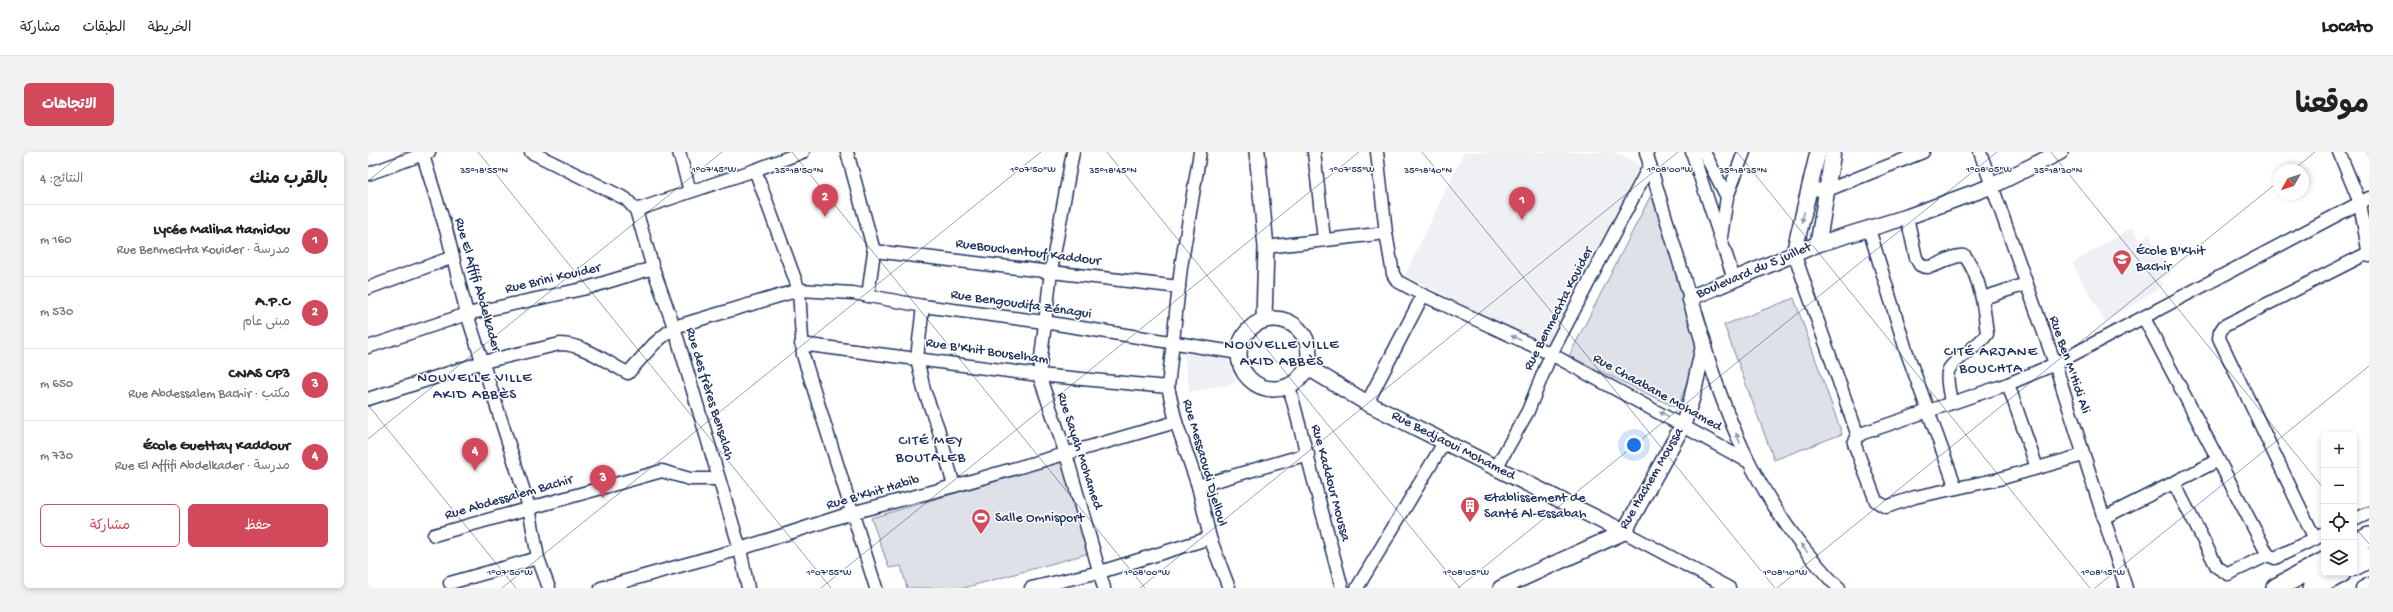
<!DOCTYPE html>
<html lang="ar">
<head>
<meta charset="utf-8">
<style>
  :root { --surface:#fff; --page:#f2f2f2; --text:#222; --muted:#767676; --line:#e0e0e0; --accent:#d1495b }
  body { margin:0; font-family:"Gochi Hand","Playpen Sans Arabic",sans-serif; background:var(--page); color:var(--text); direction:rtl }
  .controls { position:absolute; right:12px; bottom:12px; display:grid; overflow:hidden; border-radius:6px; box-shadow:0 2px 6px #0003 }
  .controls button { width:36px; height:36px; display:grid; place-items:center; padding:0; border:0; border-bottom:1px solid var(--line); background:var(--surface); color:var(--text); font:20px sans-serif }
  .compass { position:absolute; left:1905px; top:12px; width:36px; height:36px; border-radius:50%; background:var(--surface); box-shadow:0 2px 6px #0003; rotate:231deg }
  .you { position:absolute; left:1266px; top:293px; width:14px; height:14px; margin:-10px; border:3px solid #fff; border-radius:50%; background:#1a73e8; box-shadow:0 0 0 6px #1a73e833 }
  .badge { display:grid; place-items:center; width:26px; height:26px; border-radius:50%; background:var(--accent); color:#fff; font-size:13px; font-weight:700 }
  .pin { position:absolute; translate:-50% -33px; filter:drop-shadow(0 1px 2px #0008) }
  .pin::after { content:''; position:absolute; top:21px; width:14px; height:12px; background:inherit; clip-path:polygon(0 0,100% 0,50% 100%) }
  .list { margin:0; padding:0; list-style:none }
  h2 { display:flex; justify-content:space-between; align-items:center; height:52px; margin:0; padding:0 16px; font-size:17px }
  h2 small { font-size:13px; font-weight:400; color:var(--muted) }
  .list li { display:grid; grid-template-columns:26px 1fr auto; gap:12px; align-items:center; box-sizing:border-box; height:72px; padding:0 16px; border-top:1px solid var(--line) }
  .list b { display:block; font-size:15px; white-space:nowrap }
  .list p { margin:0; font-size:13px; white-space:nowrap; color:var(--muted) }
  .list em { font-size:13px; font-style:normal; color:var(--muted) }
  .actions { display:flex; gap:8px; padding:12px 16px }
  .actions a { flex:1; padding:9px 0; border:1px solid var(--accent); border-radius:6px; text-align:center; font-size:14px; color:var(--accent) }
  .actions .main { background:var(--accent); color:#fff }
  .icon { flex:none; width:22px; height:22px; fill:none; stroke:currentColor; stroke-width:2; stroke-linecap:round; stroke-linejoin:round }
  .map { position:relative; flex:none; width:2001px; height:436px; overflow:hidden; direction:ltr; border-radius:6px }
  header { display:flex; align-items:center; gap:24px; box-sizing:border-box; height:56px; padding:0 20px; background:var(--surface); border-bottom:1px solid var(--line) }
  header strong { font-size:19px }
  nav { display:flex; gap:22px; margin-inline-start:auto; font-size:14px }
  .intro { display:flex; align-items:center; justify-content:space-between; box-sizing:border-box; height:96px; padding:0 24px }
  h1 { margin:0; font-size:28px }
  .button { padding:10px 18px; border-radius:6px; background:var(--accent); color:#fff; font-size:14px; font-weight:700 }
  main { display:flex; gap:24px; padding:0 24px }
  aside { flex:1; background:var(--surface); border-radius:6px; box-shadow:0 2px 6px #0003 }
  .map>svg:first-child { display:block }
  .built { fill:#eff0f4 }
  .green { fill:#dee1e7; stroke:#7c88a2 }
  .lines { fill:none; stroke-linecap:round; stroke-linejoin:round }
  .minor-casing { stroke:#1b2f5e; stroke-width:15 }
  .tertiary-casing { stroke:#1b2f5e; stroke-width:18 }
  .primary-casing { stroke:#1b2f5e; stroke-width:22 }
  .minor { stroke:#fff; stroke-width:12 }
  .tertiary { stroke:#fff; stroke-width:15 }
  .primary { stroke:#fff; stroke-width:19 }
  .oneway { fill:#8d97ae }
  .ticks { fill:none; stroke:#1b2f5e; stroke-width:1; stroke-opacity:0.45 }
  .labels { text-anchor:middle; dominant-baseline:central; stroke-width:3; stroke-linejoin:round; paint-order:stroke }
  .poi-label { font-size:14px; fill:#1b2f5e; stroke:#fff; text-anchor:start }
  .street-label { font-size:14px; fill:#1b2f5e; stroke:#fff }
  .neighbourhood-label { font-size:15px; letter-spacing:1px; fill:#1b2f5e; stroke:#fff }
  .ticks-label { font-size:10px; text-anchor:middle; fill:#1b2f5e; stroke:#fff; stroke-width:3; stroke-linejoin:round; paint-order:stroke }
</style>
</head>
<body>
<header>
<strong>Locato</strong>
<nav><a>الخريطة</a><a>الطبقات</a><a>مشاركة</a></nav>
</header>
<div class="intro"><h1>موقعنا</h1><a class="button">الاتجاهات</a></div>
<main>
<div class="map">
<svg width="2001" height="436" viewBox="0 0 2001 436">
  <rect width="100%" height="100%" fill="#fff"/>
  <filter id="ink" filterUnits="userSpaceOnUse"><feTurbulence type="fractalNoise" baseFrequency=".025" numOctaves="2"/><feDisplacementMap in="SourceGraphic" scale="8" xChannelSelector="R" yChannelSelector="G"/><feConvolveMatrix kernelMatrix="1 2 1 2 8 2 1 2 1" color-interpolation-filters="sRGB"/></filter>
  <g filter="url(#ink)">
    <g class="built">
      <path d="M1096,0H1246L1272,13L1192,182L1187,180L1182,190L1177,189L1171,192L1037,123Z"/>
      <path d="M1765,75L1772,90L1781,82L1803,122L1791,127L1796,133L1737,170L1704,111Z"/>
      <path d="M857,201L868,231L821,240L816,202Z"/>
    </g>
    <g class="green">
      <path d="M1284,41L1330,195L1310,257L1201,204Z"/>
      <path d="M1426,146L1474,282L1406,308L1356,173Z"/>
      <path d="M696,309L722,401L596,436H539L533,414L521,416L503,366Z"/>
    </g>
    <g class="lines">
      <g class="minor-casing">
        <g id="minor">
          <path d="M54,0L79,81L99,162L161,355L170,406L181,436"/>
          <path d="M163,0L258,47L268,58L387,18L435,0"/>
          <path d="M311,0L322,39"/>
          <path d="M479,0L506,99L500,144"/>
          <path d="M705,0L683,119L671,223L698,302L736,436"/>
          <path d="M832,0L813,115L800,235L808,270L830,334L842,386L861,436"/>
          <path d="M946,0L956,87"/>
          <path d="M1009,0L1018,81L1025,122L1029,129L1055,143L1183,202L1379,309"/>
          <path d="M1278,0L1322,146"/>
          <path d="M1324,0L1366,127"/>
          <path d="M1336,0L1359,45"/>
          <path d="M1612,0L1687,212L1758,436"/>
          <path d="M1971,0L1992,51L2001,104"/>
          <path d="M387,18L431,138L435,203L508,436"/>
          <path d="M0,22L61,0"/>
          <path d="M1442,36L1457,39L1555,0"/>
          <path d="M268,58L285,116L306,175L372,397L380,436"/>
          <path d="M1539,65L1548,106L1552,113C1565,121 1582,101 1597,104C1613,126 1616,156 1619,182C1610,195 1581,211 1580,220C1578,229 1582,242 1583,251"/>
          <path d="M1501,77L1538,198L1588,336"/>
          <path d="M1353,85L1359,45L1376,0"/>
          <path d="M898,95L1018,81"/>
          <path d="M506,99L811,135"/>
          <path d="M1426,101L1490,284"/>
          <path d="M0,136L85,105"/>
          <path d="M1615,146L1658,132"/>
          <path d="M555,154L549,206L556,238L570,276L586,334"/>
          <path d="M1776,166L1900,403L1907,406L1956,382"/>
          <path d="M433,192L671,223L800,235"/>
          <path d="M1336,192C1358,266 1386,332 1433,393C1445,408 1457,423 1471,436"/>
          <path d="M0,195L99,162L219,136L285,116"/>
          <path d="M1640,232L1669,316"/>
          <path d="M921,234L974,436"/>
          <path d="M0,247L115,210L192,192C216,192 239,211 260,221L286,192L306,175L431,138L485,141L555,154L676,170L871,201"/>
          <path d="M999,251L1055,143"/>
          <path d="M1715,303L1631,327L1547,345L1518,355L1508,349L1486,291L1490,284L1495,281L1640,232L1687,212L2001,46"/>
          <path d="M1128,316L1160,259L1183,202L1282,13"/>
          <path d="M1806,331L1849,415L1860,422L1900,403"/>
          <path d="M830,334L940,302"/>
          <path d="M1735,366L1849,309"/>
          <path d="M1986,368L2001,361"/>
          <path d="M1256,380L1361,436"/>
          <path d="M66,383L294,319L322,327H351"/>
          <path d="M1947,387L1851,186L1852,180L1856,174L2000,101"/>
          <path d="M82,431L170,406"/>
          <path d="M233,436L372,397L483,361L586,334L808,270"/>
          <path d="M663,436L732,420L842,386"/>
          <path d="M989,436L1077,289"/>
          <path d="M1994,436L2001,432"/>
        </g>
      </g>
      <g class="tertiary-casing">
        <g id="tertiary">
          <path d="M889,0L898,95L896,168"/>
          <path d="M1450,92L1465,0"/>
          <path d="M1426,101L1450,0"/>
          <circle cx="906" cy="202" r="35"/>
          <path d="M939,215L999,251L1256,380"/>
          <path d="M1133,436L1256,380L1315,273L1324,246L1336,192L1322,146L1450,92L1539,65L1624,34L1692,0"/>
        </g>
      </g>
      <g class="primary-casing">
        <g id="primary">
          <path d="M1986,393L2001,385"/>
          <path d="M1986,414L2001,406"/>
          <path d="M1908,436L1956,410"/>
          <path d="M1945,436L1973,421"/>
        </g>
      </g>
      <use href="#minor" class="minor"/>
      <use href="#tertiary" class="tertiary"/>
      <use href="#primary" class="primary"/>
    </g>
    <defs><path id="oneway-solid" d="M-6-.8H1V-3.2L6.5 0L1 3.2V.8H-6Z"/></defs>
    <g class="oneway">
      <use href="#oneway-solid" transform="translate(1435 65) rotate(104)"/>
      <use href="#oneway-solid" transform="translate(1148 186) rotate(-156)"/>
      <use href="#oneway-solid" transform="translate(1296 262) rotate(-151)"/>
      <use href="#oneway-solid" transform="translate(1370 286) rotate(-112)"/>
      <use href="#oneway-solid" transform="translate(1436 396) rotate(-128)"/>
    </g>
  </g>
  <path class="ticks" d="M110,0L463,436M424,0L777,436M739,0L1092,436M1054,0L1407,436M1369,0L1722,436M1683,0L1956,337M1998,0L2001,4M1925,18L1947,0M0,29L36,0M0,253L148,436M0,287L354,0M1986,374L2001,392M134,436L673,0M453,436L991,0M772,436L1310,0M1090,436L1629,0M1409,436L1911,29M1727,436L2001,214"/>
  <defs>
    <g id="school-pin" transform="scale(1)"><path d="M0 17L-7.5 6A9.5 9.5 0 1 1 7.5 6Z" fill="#d1495b" stroke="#fff"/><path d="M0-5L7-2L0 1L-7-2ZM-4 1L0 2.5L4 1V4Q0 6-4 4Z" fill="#fff"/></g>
    <g id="building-pin" transform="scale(1)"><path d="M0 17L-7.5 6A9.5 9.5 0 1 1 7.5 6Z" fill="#d1495b" stroke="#fff"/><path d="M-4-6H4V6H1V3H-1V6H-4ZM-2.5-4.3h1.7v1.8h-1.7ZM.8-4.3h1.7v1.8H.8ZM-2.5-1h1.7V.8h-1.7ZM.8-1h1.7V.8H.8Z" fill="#fff"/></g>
    <g id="stadium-pin" transform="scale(1)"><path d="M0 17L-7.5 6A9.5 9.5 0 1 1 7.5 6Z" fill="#d1495b" stroke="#fff"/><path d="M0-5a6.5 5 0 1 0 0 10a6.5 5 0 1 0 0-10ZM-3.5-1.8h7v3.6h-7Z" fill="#fff"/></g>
  </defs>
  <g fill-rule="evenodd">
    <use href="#school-pin" x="1754" y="107"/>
    <use href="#building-pin" x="1102" y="354"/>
    <use href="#stadium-pin" x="613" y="366"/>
  </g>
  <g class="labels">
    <g class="poi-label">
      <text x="1768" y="99">École B'Khit<tspan x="1768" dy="16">Bachir</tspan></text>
      <text x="1116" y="346">Etablissement de<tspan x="1116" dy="16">Santé Al-Essabah</tspan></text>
      <text x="627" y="366">Salle Omnisport</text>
    </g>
    <g class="street-label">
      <text transform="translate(660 101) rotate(7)">RueBouchentouf Kaddour</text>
      <text transform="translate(1386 119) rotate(-23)">Boulevard du 5 juillet</text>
      <text transform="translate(185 127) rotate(-13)">Rue Brini Kouider</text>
      <text transform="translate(109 133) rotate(74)">Rue El Affifi Abdelkader</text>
      <text transform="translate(653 153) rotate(8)">Rue Bengoudifa Zénagui</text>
      <text transform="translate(1191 157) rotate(-63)">Rue Benmechta Kouider</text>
      <text transform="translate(619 200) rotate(8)">Rue B'Khit Bouselham</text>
      <text transform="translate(1701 213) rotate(71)">Rue Ben M'Hidi Ali</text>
      <text transform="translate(1289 241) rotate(29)">Rue Chaabane Mohamed</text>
      <text transform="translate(341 242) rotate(73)">Rue des frères Bensalah</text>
      <text transform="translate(1085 294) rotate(27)">Rue Bedjaoui Mohamed</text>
      <text transform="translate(711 299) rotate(72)">Rue Sayah Mohamed</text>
      <text transform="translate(836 311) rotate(74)">Rue Messaoudi Djelloul</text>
      <text transform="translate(1284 327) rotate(-60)">Rue Hachem Moussa</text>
      <text transform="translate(962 331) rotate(75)">Rue Kaddour Moussa</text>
      <text transform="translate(505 341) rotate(-16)">Rue B'Khit Habib</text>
      <text transform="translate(141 346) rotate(-16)">Rue Abdessalem Bachir</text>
    </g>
    <g class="neighbourhood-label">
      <text x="914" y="193">NOUVELLE VILLE<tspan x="914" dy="17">AKID ABBÈS</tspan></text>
      <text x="1623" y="200">CITÉ ARJANE<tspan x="1623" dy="17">BOUCHTA</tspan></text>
      <text x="107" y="226">NOUVELLE VILLE<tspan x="107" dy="17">AKID ABBÈS</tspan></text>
      <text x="563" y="289">CITÉ MEY<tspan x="563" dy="17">BOUTALEB</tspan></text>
    </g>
  </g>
  <g class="ticks-label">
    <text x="346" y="20">1°07'45"W</text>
    <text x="665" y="20">1°07'50"W</text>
    <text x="984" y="20">1°07'55"W</text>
    <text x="1302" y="20">1°08'00"W</text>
    <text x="1621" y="20">1°08'05"W</text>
    <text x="1060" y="21">35°18'40"N</text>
    <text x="1690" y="21">35°18'30"N</text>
    <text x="116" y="21">35°18'55"N</text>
    <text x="431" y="21">35°18'50"N</text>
    <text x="745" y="21">35°18'45"N</text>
    <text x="1375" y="21">35°18'35"N</text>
    <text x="142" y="423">1°07'50"W</text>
    <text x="461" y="423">1°07'55"W</text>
    <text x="779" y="423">1°08'00"W</text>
    <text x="1098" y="423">1°08'05"W</text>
    <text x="1417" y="423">1°08'10"W</text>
    <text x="1735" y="423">1°08'15"W</text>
  </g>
</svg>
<div class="controls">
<button>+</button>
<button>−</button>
<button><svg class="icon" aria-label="locate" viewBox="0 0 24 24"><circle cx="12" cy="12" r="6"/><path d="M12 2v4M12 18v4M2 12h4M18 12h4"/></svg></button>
<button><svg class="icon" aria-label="layers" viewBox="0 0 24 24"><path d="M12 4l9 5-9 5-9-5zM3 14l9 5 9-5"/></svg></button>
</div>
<svg class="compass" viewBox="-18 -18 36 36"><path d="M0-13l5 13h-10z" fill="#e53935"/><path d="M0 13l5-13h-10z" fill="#767676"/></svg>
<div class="you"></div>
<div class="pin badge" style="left:1154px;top:68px">1</div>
<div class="pin badge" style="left:457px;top:65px">2</div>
<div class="pin badge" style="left:235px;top:346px">3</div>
<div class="pin badge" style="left:107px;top:319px">4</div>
</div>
<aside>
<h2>بالقرب منك<small>النتائج: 4</small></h2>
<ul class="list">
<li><span class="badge">1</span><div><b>Lycée Maliha Hamidou</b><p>مدرسة · Rue Benmechta Kouider</p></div><em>160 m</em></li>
<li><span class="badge">2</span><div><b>A.P.C</b><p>مبنى عام</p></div><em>530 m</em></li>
<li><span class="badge">3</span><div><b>CNAS CP3</b><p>مكتب · Rue Abdessalem Bachir</p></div><em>650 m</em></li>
<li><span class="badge">4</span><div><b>École Guettay Kaddour</b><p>مدرسة · Rue El Affifi Abdelkader</p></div><em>730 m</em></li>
</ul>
<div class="actions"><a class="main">حفظ</a><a>مشاركة</a></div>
</aside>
</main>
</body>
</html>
